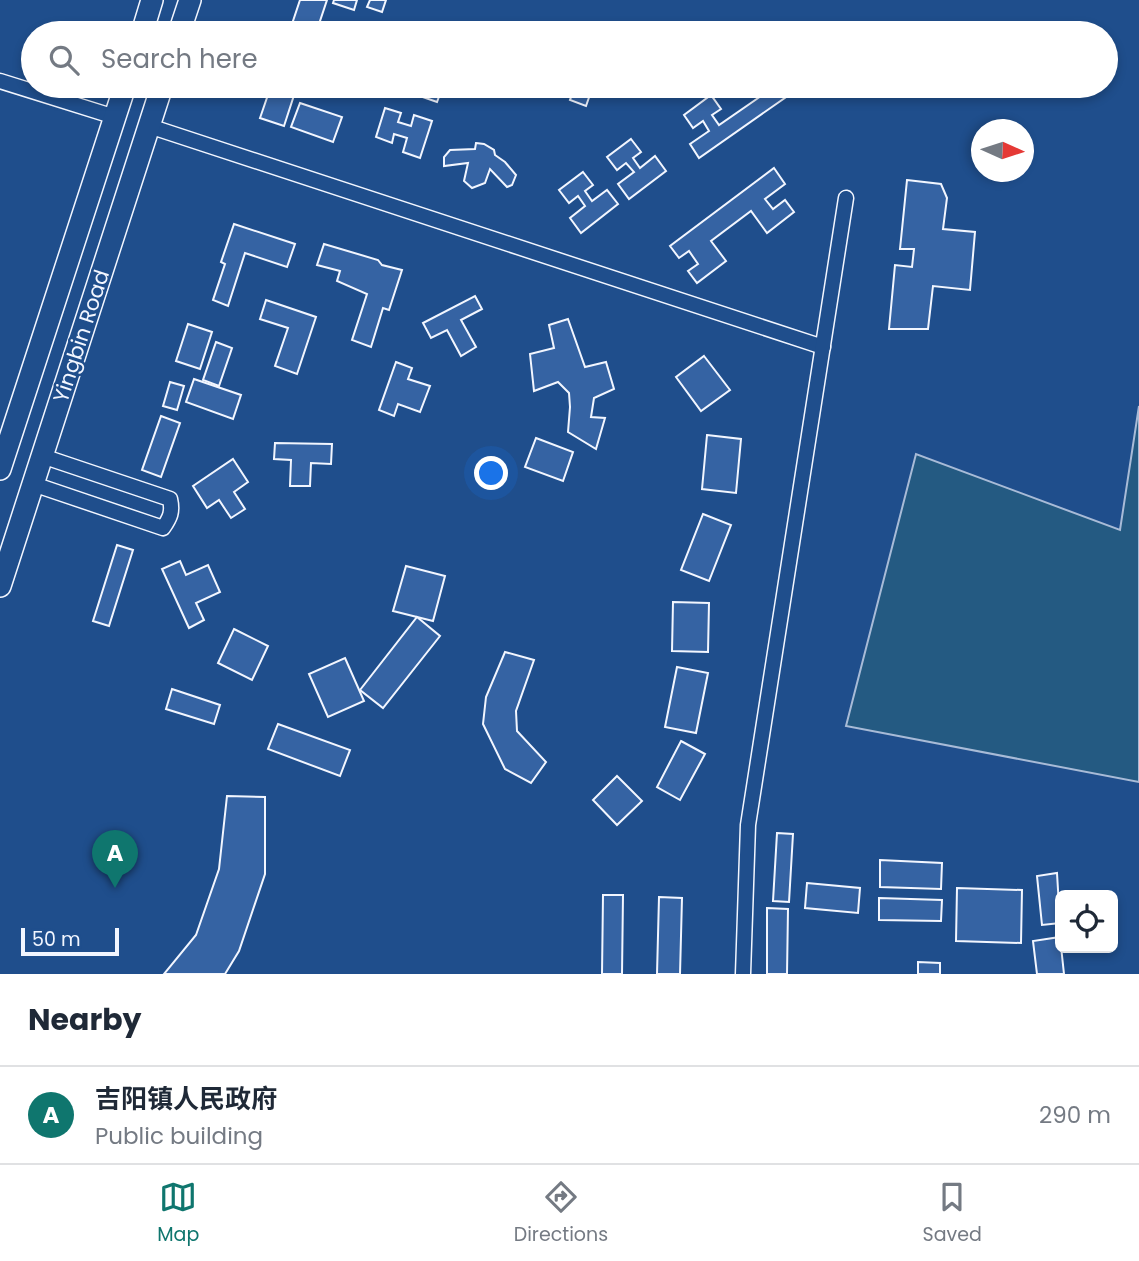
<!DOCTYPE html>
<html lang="en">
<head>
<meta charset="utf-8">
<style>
  :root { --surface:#fff; --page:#f6f6f7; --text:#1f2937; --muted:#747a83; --line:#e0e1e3; --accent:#0f766e }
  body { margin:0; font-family:Poppins,"Noto Sans SC",sans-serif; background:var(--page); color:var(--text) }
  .controls { position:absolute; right:21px; bottom:21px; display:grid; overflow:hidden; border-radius:10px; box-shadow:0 4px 10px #0003 }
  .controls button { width:63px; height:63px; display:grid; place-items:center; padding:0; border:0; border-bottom:2px solid var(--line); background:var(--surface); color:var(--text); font:35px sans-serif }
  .compass { position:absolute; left:971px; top:119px; width:63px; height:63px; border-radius:50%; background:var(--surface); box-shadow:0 4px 10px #0003; rotate:93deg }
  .scale { position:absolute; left:21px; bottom:18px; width:98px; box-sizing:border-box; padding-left:7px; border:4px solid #f2f6ff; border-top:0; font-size:19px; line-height:24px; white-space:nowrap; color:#f2f6ff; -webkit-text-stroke:5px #1f4e8c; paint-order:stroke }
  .you { position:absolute; left:492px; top:474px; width:24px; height:24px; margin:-18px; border:5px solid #fff; border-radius:50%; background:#1a73e8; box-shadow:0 0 0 10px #1a73e833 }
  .badge { display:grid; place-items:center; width:46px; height:46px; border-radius:50%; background:var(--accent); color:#fff; font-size:23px; font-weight:700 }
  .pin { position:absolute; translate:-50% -58px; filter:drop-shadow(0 2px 4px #0008) }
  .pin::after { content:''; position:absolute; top:37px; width:24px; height:21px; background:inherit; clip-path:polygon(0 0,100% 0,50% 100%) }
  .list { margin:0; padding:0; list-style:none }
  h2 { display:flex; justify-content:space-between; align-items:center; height:91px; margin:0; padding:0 28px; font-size:30px }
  h2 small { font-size:23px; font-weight:400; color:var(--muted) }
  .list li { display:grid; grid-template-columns:46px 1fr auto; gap:21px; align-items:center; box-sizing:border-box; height:98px; padding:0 28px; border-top:2px solid var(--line) }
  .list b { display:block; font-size:26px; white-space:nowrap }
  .list p { margin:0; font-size:23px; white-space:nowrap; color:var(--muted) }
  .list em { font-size:23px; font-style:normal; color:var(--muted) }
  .icon { flex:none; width:38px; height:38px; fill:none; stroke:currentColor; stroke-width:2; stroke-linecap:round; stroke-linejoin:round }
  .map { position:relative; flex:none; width:1139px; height:974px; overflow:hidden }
  .search { position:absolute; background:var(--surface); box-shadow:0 4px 10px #0003; left:21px; right:21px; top:21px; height:77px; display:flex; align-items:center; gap:18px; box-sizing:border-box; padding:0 24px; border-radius:38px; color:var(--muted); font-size:26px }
  .sheet { height:189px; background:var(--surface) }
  nav { display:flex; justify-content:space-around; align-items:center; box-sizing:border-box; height:98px; border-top:2px solid var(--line); background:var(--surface); font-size:19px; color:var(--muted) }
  nav a { display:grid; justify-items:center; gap:4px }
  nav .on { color:var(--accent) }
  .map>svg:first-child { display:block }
  .green { fill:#245a82; stroke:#a8bbd7; stroke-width:2 }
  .building { fill:#3563a3; stroke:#f2f6ff; stroke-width:2 }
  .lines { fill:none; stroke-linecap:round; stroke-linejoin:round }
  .minor-casing { stroke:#f2f6ff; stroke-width:17 }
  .highway-casing { stroke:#f2f6ff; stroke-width:24 }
  .minor { stroke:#1f4e8c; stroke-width:14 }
  .highway { stroke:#1f4e8c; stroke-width:21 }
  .labels { text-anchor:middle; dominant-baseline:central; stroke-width:5; stroke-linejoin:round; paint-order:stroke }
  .street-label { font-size:21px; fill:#f2f6ff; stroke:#1f4e8c }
</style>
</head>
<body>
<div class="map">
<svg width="1139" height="974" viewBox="0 0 1139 974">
  <rect width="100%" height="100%" fill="#1f4e8c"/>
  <path class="green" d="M1139,406V782L846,726L916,454L1120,530Z"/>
  <g class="building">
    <path d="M300,0H327L316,33H289Z"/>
    <path d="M334,0H357L354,10L333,3Z"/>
    <path d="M370,0H386L382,12L367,7Z"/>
    <path d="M271,86H297L284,126L260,118Z"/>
    <path d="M423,86H443L437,102L420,96Z"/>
    <path d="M575,86H593L586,106L570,100Z"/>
    <path d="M754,86H769L771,88L775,86H797L799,88L699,158L690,144L709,131L703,121L693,128L684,115L711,95L721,109L712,115L719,125L761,96Z"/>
    <path d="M300,103L342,117L333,142L291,127Z"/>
    <path d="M385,108L401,113L398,122L411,126L414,115L432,121L420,158L403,152L407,138L394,134L392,143L376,137Z"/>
    <path d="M631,139L641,152L633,158L640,168L655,156L666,171L629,199L618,184L634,172L626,163L617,170L607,157Z"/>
    <path d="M476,143L484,144L494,150L495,155L505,162L516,175L512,185L507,187L490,169L485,183L472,188L464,181L468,163L444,166V157L450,150L475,149Z"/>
    <path d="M774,168L785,184L765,199L773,209L785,200L794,212L767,233L751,211L711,241L726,261L697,283L688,271L698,264L689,251L679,258L670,246Z"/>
    <path d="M583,172L593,185L585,191L592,201L607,190L618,204L581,233L570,218L585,206L578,196L569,203L559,190Z"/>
    <path d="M907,180L941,184L947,198L943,229L975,232L970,290L933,286L928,329H889L895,265L912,267L914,249H900Z"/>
    <path d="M234,224L295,244L287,267L245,253L228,306L213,300L225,264L221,262Z"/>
    <path d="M324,244L378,260L382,265L402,270L389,310L383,308L371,347L352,340L367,294L337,281L340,271L317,265Z"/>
    <path d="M475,296L482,309L461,320L476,347L461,356L447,330L431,338L423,323Z"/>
    <path d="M266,300L316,317L297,374L275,366L288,328L260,319Z"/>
    <path d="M568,319L585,367L606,362L614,389L594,398L591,417L605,418L596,449L568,432L570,407L569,393L558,382L534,391L530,354L554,348L549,325Z"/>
    <path d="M188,324L212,332L200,369L176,361Z"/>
    <path d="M216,342L232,348L219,386L203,380Z"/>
    <path d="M704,356L730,390L701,411L676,377Z"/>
    <path d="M396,362L412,368L408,379L430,386L420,412L398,404L394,416L379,410Z"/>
    <path d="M194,379L241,395L233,419L186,402Z"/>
    <path d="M170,382L184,386L177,410L163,406Z"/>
    <path d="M161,416L180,423L161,477L142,470Z"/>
    <path d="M707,435L741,439L736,493L702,489Z"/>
    <path d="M536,438L573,452L563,481L525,467Z"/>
    <path d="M275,443L332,444L331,464L311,463L310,486H290L291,460L274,459Z"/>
    <path d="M233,459L248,482L234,492L245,509L231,518L219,500L207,508L193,486Z"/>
    <path d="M703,514L731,525L709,581L681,570Z"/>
    <path d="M117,545L133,550L109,626L93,621Z"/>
    <path d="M180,561L186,575L208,565L220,592L196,603L204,620L189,628L162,569Z"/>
    <path d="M406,566L445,576L433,621L393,611Z"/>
    <path d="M673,602L709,603L708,652L672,651Z"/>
    <path d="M417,617L440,636L383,708L360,690Z"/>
    <path d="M234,629L268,646L252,680L218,663Z"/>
    <path d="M505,652L534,660L516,711L517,731L546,762L531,783L505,769L483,724L486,697Z"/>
    <path d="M345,658L364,701L328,717L309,674Z"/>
    <path d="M677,667L708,673L696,733L665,727Z"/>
    <path d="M172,689L220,705L214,724L166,709Z"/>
    <path d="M278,724L350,750L340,776L268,749Z"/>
    <path d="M681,741L705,754L680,800L657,787Z"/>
    <path d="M617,776L642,801L617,825L593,800Z"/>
    <path d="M227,796L265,797V874L239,951L225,974H164L196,935L219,869Z"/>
    <path d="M777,833L793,834L789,902L773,901Z"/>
    <path d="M880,860L942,863L941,889L880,887Z"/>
    <path d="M1057,873L1060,923L1042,925L1037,876Z"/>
    <path d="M807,883L860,888L858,913L805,908Z"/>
    <path d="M957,888L1022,890L1021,943L956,941Z"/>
    <path d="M603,895H623L622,974H602Z"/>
    <path d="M659,897L682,898L680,974H657Z"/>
    <path d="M879,898L942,900L941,921L879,920Z"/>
    <path d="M767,908L788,909L787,974H767Z"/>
    <path d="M1060,937L1064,974H1037L1033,941Z"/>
    <path d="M918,962L940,963V974H918Z"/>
  </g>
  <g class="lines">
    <g class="minor-casing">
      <g id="minor">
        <path d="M0,81L115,117"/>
        <path d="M149,126L823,347"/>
        <path d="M33,484L163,528C170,518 173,512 170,499L42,456"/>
        <path d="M743,974L748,825L846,198"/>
      </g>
    </g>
    <g class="highway-casing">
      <g id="highway">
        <path d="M142,33L152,0"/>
        <path d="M179,33L190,0"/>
        <path d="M0,469L125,86"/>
        <path d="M0,586L162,86"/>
      </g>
    </g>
    <use href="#minor" class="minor"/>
    <use href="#highway" class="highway"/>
  </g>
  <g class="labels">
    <g class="street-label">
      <text transform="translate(81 336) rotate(-72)">Yingbin Road</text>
    </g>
  </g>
</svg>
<div class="controls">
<button><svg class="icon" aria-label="locate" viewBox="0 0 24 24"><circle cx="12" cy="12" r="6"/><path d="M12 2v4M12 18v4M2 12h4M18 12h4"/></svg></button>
</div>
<svg class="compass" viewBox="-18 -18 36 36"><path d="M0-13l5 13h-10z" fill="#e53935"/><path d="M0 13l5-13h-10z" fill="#747a83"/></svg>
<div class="scale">50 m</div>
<div class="you"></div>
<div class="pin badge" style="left:115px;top:888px">A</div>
<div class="search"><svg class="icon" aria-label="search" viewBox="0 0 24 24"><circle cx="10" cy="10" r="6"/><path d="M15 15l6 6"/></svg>Search here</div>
</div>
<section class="sheet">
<h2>Nearby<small></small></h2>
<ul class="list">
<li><span class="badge">A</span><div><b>吉阳镇人民政府</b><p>Public building</p></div><em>290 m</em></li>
</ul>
</section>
<nav>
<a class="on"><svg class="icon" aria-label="map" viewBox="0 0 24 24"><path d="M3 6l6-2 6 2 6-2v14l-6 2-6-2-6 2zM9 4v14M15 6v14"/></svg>Map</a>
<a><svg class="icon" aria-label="directions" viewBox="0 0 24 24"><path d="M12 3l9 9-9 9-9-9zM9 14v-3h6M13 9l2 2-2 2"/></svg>Directions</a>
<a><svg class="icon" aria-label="saved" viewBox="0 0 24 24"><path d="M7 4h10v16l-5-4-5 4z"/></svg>Saved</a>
</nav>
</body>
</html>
